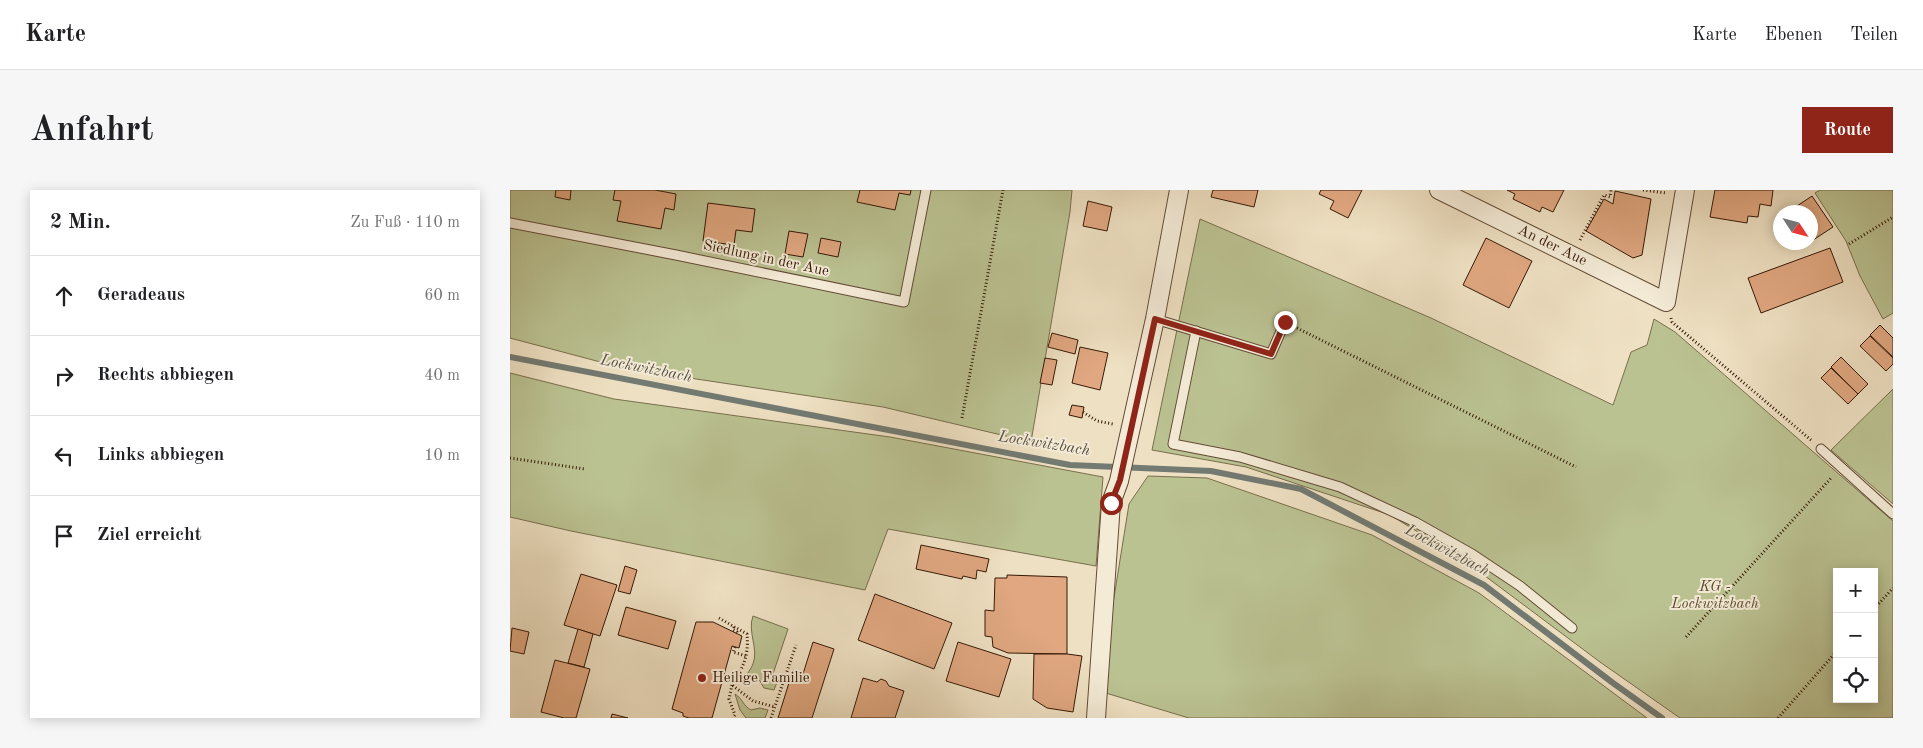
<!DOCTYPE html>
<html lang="de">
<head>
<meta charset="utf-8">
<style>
  :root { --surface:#fff; --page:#f6f6f6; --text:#202124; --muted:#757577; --line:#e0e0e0; --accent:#8f2418 }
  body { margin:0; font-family:"Old Standard TT",serif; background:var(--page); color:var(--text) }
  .controls { position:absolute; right:15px; bottom:15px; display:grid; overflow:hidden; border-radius:0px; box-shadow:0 2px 12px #0003 }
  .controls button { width:45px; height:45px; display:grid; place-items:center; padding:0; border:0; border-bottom:1px solid var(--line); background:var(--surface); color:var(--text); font:25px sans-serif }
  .compass { position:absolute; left:1263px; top:15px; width:45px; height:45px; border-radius:50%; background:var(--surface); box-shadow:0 2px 12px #0003; rotate:126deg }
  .stop { position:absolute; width:15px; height:15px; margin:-11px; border:4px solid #8f2418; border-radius:50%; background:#fff }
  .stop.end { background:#8f2418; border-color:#fff; box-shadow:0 1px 5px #0008 }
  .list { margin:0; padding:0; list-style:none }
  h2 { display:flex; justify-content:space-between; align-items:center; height:65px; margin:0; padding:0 20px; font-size:21px }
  h2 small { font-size:16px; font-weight:400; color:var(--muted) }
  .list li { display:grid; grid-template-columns:32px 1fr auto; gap:15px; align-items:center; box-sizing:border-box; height:80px; padding:0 20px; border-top:1px solid var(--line) }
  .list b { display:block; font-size:19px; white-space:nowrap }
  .list em { font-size:16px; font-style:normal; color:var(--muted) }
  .icon { flex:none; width:28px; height:28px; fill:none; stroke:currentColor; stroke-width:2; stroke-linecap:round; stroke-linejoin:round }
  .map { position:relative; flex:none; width:1383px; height:528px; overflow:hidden; border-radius:0px }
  header { display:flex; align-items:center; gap:30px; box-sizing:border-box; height:70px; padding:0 25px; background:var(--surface); border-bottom:1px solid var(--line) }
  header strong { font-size:24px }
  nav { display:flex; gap:28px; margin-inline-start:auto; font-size:18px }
  .intro { display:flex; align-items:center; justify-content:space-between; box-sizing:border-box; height:120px; padding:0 30px }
  h1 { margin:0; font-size:35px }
  .button { padding:12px 22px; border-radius:0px; background:var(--accent); color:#fff; font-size:18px; font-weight:700 }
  main { display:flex; gap:30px; padding:0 30px }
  aside { flex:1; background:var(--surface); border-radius:0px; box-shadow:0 2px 12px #0003 }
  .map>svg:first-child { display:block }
  .green { fill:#bbc292; stroke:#786e4c; fill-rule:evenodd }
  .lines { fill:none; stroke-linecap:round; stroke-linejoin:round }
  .stream { stroke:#727a72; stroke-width:6 }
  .building { fill:#e0a780; stroke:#351906 }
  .service-casing { stroke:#634b35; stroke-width:11 }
  .minor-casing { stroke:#634b35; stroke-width:20 }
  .path { stroke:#351906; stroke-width:3; stroke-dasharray:1 2.5; stroke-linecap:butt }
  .service { stroke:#f4ebd7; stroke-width:9 }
  .minor { stroke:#f4ebd7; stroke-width:18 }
  .route { stroke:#8f2418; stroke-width:6 }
  .poi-dot { fill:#8f2418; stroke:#f4ebd7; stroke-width:2 }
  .labels { text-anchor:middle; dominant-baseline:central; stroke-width:4; stroke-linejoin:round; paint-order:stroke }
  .street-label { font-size:15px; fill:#351906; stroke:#f4ebd7 }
  .park-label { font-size:15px; font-style:italic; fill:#5d4c30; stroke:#f4ebd7 }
  .poi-label { font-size:15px; fill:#351906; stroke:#f4ebd7; text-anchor:start }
  .water-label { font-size:16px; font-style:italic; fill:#595245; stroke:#f4ebd7 }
</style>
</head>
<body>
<header>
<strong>Karte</strong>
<nav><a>Karte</a><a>Ebenen</a><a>Teilen</a></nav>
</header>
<div class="intro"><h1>Anfahrt</h1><a class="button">Route</a></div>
<main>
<aside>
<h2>2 Min.<small>Zu Fuß · 110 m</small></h2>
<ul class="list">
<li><svg class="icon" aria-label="ahead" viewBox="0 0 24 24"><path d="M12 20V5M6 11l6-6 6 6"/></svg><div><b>Geradeaus</b></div><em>60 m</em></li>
<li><svg class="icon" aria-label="right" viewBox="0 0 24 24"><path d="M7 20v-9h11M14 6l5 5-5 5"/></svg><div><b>Rechts abbiegen</b></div><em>40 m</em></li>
<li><svg class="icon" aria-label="left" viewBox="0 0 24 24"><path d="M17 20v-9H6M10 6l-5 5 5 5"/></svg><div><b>Links abbiegen</b></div><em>10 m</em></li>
<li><svg class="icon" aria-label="arrive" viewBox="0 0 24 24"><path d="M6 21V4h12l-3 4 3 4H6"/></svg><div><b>Ziel erreicht</b></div></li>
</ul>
</aside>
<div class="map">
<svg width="1383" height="528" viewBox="0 0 1383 528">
  <rect width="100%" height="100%" fill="#eee0c2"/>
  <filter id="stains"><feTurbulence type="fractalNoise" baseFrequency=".004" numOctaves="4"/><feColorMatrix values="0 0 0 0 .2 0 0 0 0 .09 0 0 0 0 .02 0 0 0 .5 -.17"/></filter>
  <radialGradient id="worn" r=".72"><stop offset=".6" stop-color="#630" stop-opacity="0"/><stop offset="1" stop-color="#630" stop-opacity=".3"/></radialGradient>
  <g class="green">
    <path d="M0,0H562L560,22L521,252L373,217L113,178L0,148Z"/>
    <path d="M1310,0H1383V123L1373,129L1350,86L1336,51L1305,3Z"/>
    <path d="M690,29L921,128L1103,215L1121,162L1137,155L1144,129L1165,142L1383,331V528H1170L1090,472L951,368L880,325L736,277L642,260ZM1327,382H1364V509H1327Z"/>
    <path d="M0,183L104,209L380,247L593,287L586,376L378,339L355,400L61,341L0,327Z"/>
    <path d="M1383,199V314L1321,260Z"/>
    <path d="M638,286L697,288L862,345L969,403L1137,528H679L589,501L619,314Z"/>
    <path d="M243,426L278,439L263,484L269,487L264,500L254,498L250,491L246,487L234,489C237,484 241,479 243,474C249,458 237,442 243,426Z"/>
    <path d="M225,504C233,509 233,516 241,520L250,518L258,520L255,528H236L230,520Z"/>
  </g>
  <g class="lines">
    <path class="stream" d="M0,167L560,275L701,281L791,299L974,395L1103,493L1152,528"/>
  </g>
  <g class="building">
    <path d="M46,0H61L60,10L45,7Z"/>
    <path d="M105,0H145L166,4L164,20L155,18L151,39L107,31L111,11L103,10Z"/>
    <path d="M350,0H401L400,5L389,3L385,20L347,12Z"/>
    <path d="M703,0H748L744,17L701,7Z"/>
    <path d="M811,0H852L838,28L820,19L824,11L809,4Z"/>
    <path d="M997,0H1054L1043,22L1032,17L1030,22L1003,9L1005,4Z"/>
    <path d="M1205,0H1263L1261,16L1250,14L1248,27L1238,26L1237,33L1200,27Z"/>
    <path d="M1105,1L1141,9L1132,65L1123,68L1076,41L1094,9L1103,14Z"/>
    <path d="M1302,6L1323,37L1300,52V22H1278Z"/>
    <path d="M578,11L602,17L597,41L573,36Z"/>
    <path d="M198,13L245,19L242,42L226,40L224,55L193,51Z"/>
    <path d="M279,41L298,44L293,67L275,64Z"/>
    <path d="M311,48L331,52L328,67L308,63Z"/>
    <path d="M976,48L1022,71L999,118L953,95Z"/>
    <path d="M1320,58L1333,92L1251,123L1238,88Z"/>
    <path d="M1370,135L1383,148V167L1360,145Z"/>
    <path d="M542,143L568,150L565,164L538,157Z"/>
    <path d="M1360,146L1383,168V174L1376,181L1350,156Z"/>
    <path d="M570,157L598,163L590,200L562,193Z"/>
    <path d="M1331,167L1358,194L1348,204L1321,177Z"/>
    <path d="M535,168L547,170L542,195L530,193Z"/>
    <path d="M1321,178L1348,204L1338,214L1311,188Z"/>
    <path d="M562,215L574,217L572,228L559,225Z"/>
    <path d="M411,355L479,369L476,382L467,380L466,389L453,386L452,389L406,379Z"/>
    <path d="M115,376L127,380L120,404L108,401Z"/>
    <path d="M71,384L107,395L90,446L54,435Z"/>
    <path d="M497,385L557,387V464L498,463L483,457L482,447L475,446V420L484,421L485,388H497Z"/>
    <path d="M365,404L442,433L424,479L348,450Z"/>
    <path d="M116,417L166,431L158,459L108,445Z"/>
    <path d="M186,432H203L232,446L229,458L222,456L202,528H179L173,526V523L162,519Z"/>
    <path d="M2,438L19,442L14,464L0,461Z"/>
    <path d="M68,439L83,444L74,477L58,473Z"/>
    <path d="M303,452L324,459L302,528H268L283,480L293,484Z"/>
    <path d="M448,452L501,469L489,507L436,491Z"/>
    <path d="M524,464H557L572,466L563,522L537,518L523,509Z"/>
    <path d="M45,470L80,479L66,528H54L31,522Z"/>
    <path d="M353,488L367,492L371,489L376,491L379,496L394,501L385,528H341Z"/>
    <path d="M102,524L118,528H101Z"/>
  </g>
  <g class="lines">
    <g class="service-casing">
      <g id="service">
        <path d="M0,33L166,65L394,112L416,0"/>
        <path d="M645,129L761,164L775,132"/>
        <path d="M686,141L663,254L730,267L830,297L905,332L962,364L1010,396L1062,438"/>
        <path d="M1311,259L1383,324"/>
      </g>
    </g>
    <g class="minor-casing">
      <g id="minor">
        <path d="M929,0L1156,112L1175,0"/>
        <path d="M586,528L601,313L609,291L645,129L669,0"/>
      </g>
    </g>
    <g class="path">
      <path d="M1133,0L1156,3"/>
      <path d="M1070,50L1094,5L1100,7L1101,0"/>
      <path d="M1339,54L1383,27"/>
      <path d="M1161,128L1162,132L1301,250"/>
      <path d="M787,138L1066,277"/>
      <path d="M573,222L587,231L603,234"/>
      <path d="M452,228L493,0"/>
      <path d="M0,268L75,279"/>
      <path d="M1364,419L1383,398"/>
      <path d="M209,428L237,444C239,467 233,477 222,495L243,511L265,517"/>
      <path d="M224,437L223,440L227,442V444"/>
      <path d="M1176,447L1322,287"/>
      <path d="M225,457L223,462L236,466"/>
      <path d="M222,495L219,509L225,525L223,528"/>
      <path d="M261,528L286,455"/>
      <path d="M1268,528L1327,461"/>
    </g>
    <use href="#service" class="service"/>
    <use href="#minor" class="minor"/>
  </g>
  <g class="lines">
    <path class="route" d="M601,313L610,290L645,129L761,164L775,132"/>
  </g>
  <circle class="poi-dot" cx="192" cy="488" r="5"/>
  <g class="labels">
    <g class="street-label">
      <text transform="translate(1042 56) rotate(26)">An der Aue</text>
      <text transform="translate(256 69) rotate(12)">Siedlung in der Aue</text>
    </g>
    <g class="park-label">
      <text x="1205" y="397">KG -<tspan x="1205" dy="17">Lockwitzbach</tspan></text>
    </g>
    <g class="poi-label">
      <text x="202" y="488">Heilige Familie</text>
    </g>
    <g class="water-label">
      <text transform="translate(136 179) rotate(11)">Lockwitzbach</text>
      <text transform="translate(534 254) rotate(9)">Lockwitzbach</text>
      <text transform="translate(937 361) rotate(28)">Lockwitzbach</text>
    </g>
  </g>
  <rect width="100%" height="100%" filter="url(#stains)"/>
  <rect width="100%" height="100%" fill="url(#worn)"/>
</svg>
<div class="controls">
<button>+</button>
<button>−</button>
<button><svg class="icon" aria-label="locate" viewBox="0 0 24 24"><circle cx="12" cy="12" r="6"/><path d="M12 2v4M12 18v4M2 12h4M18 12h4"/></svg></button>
</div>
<svg class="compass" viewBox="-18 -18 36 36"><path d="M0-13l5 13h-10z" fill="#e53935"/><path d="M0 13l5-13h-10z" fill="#757577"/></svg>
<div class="stop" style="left:601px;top:313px"></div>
<div class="stop end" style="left:775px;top:132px"></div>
</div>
</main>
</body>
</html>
